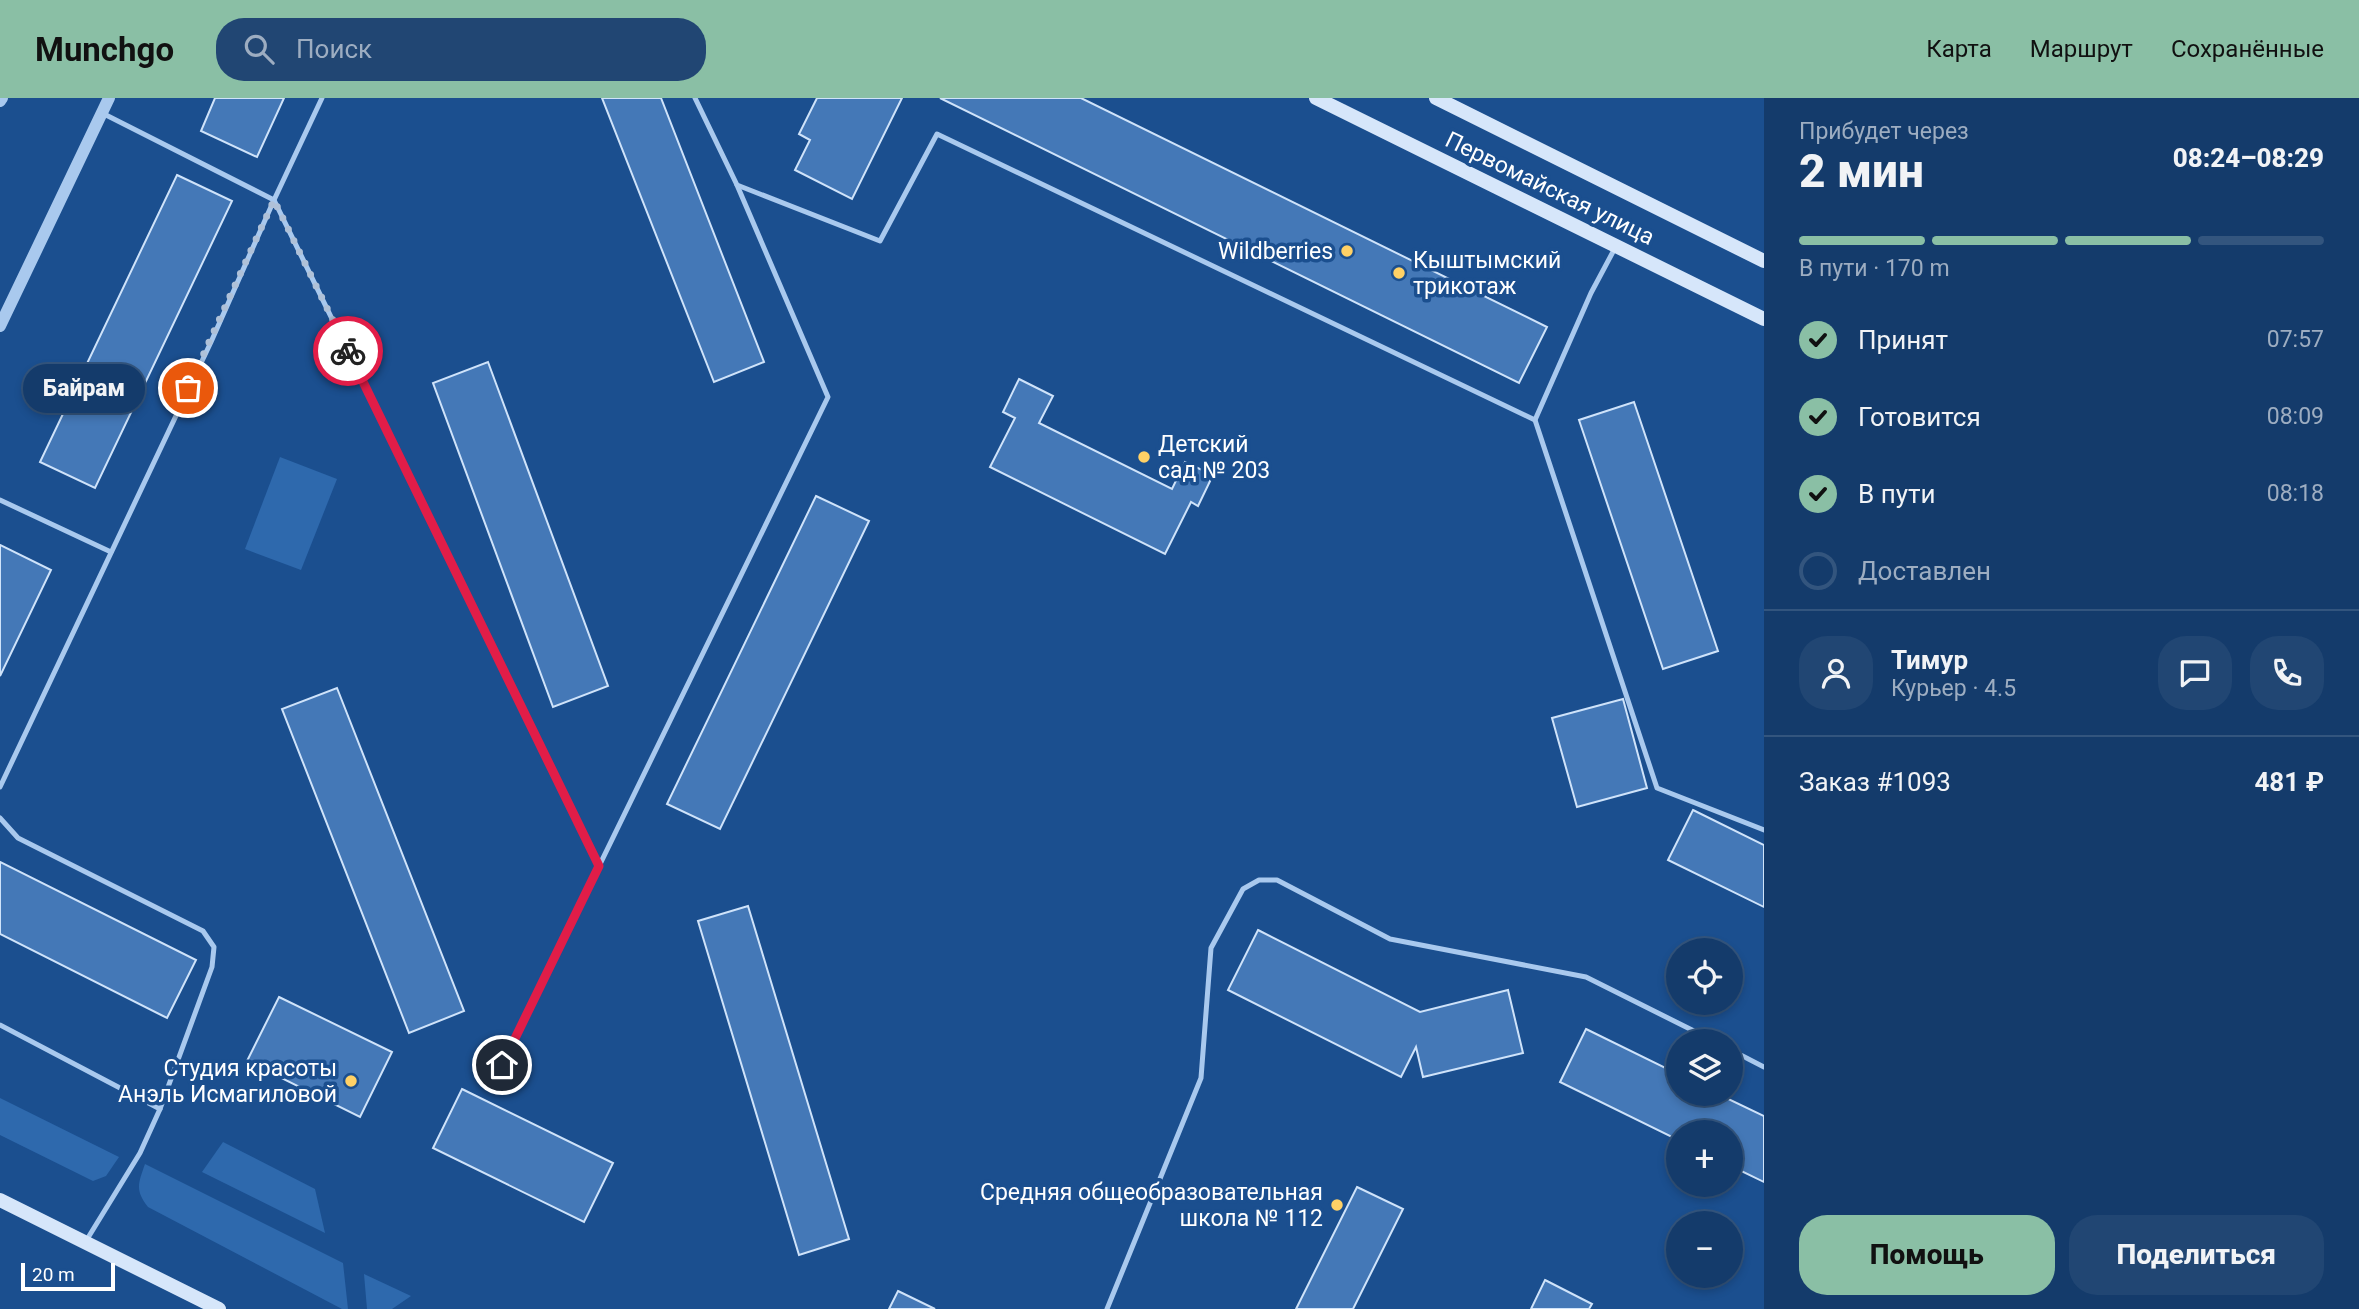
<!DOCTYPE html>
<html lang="ru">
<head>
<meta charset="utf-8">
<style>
	body { margin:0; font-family:Roboto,sans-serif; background:#214673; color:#f1f3f6; height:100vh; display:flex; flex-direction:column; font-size:26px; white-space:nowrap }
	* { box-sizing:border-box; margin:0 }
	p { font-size:23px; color:#9dadc1 }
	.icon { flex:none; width:38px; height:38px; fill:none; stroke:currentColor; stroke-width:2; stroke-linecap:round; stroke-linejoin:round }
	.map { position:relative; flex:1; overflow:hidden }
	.sheet { display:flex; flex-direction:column; background:#143b6b; width:595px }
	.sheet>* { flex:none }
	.controls { position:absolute; left:1666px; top:840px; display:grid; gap:14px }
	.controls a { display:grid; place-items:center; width:77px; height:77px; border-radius:50%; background:#143b6b; box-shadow:0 4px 10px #0003,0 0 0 2px #33557e; font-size:35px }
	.scale { position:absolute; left:21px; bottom:18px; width:94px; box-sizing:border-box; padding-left:7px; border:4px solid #fff; border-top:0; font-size:19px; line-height:24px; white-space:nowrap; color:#fff; -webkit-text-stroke:5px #1b4f8f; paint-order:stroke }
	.pin { position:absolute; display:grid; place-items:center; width:60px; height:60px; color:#fff; margin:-30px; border:4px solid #fff; border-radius:50%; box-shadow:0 2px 7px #0007 }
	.courier { position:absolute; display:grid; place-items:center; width:70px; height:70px; margin:-35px; border:5px solid #e11d48; border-radius:50%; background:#fff; color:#222; box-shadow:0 2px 9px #0007 }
	.bubble { position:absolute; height:49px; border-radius:24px; background:#143b6b; box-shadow:0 4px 10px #0003,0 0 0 2px #33557e; font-size:23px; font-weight:800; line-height:49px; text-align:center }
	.summary em { font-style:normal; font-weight:800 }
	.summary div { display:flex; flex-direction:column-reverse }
	.summary { display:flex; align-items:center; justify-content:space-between; height:119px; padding:0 35px }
	h1 { font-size:46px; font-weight:800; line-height:52px }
	.bar { display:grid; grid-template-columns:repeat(4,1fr); gap:10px 7px; align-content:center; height:84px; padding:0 35px }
	.bar i { height:9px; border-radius:5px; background:#33557e }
	.bar .selected { background:#8abfa5 }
	.bar p { grid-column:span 4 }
	.line { display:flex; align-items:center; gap:18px; padding:0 35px; border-top:2px solid #33557e }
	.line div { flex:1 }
	.round { display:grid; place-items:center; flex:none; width:74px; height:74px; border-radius:28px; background:#214673 }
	ol { padding:0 35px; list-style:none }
	li { display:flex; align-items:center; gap:21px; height:77px }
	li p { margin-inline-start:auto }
	li .icon { padding:7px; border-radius:50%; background:#8abfa5; color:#111; stroke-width:4 }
	li:last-child { color:#9dadc1 }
	li i { width:38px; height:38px; border:4px solid #33557e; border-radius:50% }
	.primary-button { display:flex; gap:14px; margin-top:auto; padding:14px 35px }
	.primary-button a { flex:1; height:80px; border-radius:28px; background:#8abfa5; color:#111; font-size:28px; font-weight:800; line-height:80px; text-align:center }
	.primary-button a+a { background:#214673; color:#f1f3f6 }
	header { display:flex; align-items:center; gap:42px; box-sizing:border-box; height:98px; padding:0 35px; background:#8abfa5; color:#111 }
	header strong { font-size:33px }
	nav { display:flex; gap:38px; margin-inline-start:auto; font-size:24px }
	.search { width:490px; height:63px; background:#214673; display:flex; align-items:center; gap:18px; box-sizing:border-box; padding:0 24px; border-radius:28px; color:#9dadc1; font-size:26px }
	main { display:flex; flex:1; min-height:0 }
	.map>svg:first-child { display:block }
</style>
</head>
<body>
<header>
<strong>Munchgo</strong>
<div class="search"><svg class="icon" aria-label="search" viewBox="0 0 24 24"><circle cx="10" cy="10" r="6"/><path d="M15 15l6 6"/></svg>Поиск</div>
<nav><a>Карта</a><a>Маршрут</a><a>Сохранённые</a></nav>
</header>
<main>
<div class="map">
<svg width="1764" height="1211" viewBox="0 0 1764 1211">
	<rect width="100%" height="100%" fill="#1b4f8f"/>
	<g fill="#2e69ad">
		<path d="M 280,359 L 337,381 L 301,472 L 245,451 Z"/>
		<path d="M 0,1000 L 119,1059 L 106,1078 L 93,1083 L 0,1037 Z"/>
		<path d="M 223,1044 L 315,1091 L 325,1135 L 202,1074 Z"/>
		<path d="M 145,1066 L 343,1165 L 348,1211 L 342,1211 L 148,1109 C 135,1092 138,1086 145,1066 Z"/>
		<path d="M 364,1176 L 411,1198 L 392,1211 L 367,1211 Z"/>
	</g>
	<g fill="#4478b7" stroke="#cfe3fa" stroke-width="2">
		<path d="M 215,0 L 284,0 L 257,59 L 201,33 Z"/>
		<path d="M 602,0 L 661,0 L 764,264 L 714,284 Z"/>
		<path d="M 817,0 L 902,0 L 852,101 L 795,72 L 810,42 L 799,36 Z"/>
		<path d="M 940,0 L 1081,0 L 1547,229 L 1519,285 Z"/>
		<path d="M 177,77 L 232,103 L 95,390 L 40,364 Z"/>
		<path d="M 488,264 L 608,588 L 553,609 L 433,285 Z"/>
		<path d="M 1019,281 L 1053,298 L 1039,325 L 1172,391 L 1185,364 L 1213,377 L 1198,408 L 1191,404 L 1165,456 L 990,369 L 1015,320 L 1003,314 Z"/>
		<path d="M 1634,304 L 1718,553 L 1663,571 L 1579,322 Z"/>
		<path d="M 816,398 L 869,423 L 720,731 L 667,706 Z"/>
		<path d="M 0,447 L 51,472 L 0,578 Z"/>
		<path d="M 337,590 L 464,913 L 409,935 L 282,611 Z"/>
		<path d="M 1623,601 L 1647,690 L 1577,709 L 1552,620 Z"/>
		<path d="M 1693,712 L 1764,747 L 1764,809 L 1668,762 Z"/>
		<path d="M 0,764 L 196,862 L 167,920 L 0,836 Z"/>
		<path d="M 748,808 L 849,1141 L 799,1157 L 698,823 Z"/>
		<path d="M 1258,832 L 1420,914 L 1508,892 L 1523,955 L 1423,979 L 1416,949 L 1401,979 L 1228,892 Z"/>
		<path d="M 279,899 L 392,954 L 360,1019 L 247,963 Z"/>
		<path d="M 1586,931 L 1678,976 L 1678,996 L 1718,996 L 1764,1018 L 1764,1084 L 1731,1068 L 1731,1034 L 1678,1034 L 1678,1042 L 1560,984 Z"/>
		<path d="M 462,991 L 613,1065 L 584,1124 L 433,1050 Z"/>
		<path d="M 1357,1089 L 1403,1111 L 1353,1211 L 1296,1211 Z"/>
		<path d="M 1545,1182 L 1592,1206 L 1589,1211 L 1531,1211 Z"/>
		<path d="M 898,1193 L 935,1211 L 889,1211 Z"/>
	</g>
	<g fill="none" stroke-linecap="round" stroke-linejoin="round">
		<g stroke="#a9c9ee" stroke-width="5">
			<path d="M 695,0 L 737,87 L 880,143 L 937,36 L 1535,322"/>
			<path d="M 102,15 L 274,102 L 322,0"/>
			<path d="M 1615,150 L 1591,195 L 1535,322 L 1657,690 L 1764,732"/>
			<path d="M 0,402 L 111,454"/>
			<path d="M 0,689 L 211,244 L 274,102 L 599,768"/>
			<path d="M 0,720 L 18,740 L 203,833 L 214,849 L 212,869 L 160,1011 L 140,1055 L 86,1143"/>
			<path d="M 0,927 L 160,1011"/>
			<path d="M 1731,952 L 1764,969"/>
			<path d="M 502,967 L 828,299 L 737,87"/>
			<path d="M 1107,1211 L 1201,980 L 1211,850 L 1243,791 L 1259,782 L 1277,782 L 1390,841 L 1586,879 L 1714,943"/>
		</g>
		<g stroke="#a9c9ee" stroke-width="12">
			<path d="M 0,3 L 2,0"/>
			<path d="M 0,228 L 109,0"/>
		</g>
		<g stroke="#d6e6fa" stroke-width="14">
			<path d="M 1316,0 L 1764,221"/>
			<path d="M 1436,0 L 1764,163"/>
			<path d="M 0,1102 L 219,1211"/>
		</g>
	</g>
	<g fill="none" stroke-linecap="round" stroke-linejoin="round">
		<path stroke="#afc1d8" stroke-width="7" stroke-dasharray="0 12.6" d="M 188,290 L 274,102 L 348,253"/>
		<path stroke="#e11d48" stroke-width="9" d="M 348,253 L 599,768 L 502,967"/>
	</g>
	<g fill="#ffd166" stroke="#1b4f8f" stroke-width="2.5">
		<circle cx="1347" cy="153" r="7"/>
		<circle cx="1399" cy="175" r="7"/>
		<circle cx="1144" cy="359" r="7"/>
		<circle cx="351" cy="983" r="7"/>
		<circle cx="1337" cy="1107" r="7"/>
	</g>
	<g text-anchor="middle" stroke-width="7" stroke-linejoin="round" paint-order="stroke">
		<g font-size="23" fill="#fff" stroke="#1b4f8f">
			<text transform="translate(1550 90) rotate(26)" y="8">Первомайская улица</text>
		</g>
		<g font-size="23" fill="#fff" stroke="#1b4f8f" text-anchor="end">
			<text x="1333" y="161">Wildberries</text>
			<text x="1413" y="170" text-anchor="start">Кыштымский<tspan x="1413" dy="26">трикотаж</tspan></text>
			<text x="1158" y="354" text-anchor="start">Детский<tspan x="1158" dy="26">сад № 203</tspan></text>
			<text x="337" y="978">Студия красоты<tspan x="337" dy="26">Анэль Исмагиловой</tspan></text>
			<text x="1323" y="1102">Средняя общеобразовательная<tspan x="1323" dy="26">школа № 112</tspan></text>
		</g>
	</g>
</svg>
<div class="controls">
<a><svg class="icon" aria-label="locate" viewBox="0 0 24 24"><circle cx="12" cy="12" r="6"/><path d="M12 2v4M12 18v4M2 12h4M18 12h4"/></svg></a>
<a><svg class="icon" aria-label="layers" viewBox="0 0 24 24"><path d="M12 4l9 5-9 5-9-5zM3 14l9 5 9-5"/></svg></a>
<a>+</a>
<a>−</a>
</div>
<div class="scale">20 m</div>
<div class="pin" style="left:188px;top:290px;background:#ea580c"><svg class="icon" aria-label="bag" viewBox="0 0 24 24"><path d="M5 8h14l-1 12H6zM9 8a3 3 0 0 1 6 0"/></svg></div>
<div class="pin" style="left:502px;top:967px;background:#1f2937"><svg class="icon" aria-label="home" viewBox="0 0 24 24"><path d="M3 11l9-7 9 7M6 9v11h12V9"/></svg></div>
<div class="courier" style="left:348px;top:253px"><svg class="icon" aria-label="bike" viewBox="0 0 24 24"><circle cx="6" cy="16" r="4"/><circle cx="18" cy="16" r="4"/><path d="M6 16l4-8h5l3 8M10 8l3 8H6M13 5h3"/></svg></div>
<div class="bubble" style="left:23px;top:266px;width:122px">Байрам</div>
</div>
<section class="sheet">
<div class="summary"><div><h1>2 мин</h1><p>Прибудет через</p></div><em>08:24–08:29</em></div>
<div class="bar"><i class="selected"></i><i class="selected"></i><i class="selected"></i><i></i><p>В пути · 170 m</p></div>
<ol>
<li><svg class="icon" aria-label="check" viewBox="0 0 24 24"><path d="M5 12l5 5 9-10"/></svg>Принят<p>07:57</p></li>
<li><svg class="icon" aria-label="check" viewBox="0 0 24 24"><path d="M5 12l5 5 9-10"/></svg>Готовится<p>08:09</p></li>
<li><svg class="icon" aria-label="check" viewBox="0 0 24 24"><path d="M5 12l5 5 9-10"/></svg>В пути<p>08:18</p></li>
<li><i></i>Доставлен</li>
</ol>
<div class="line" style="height:126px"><a class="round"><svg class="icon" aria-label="person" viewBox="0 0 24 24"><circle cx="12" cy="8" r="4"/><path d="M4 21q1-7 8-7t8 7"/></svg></a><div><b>Тимур</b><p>Курьер · 4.5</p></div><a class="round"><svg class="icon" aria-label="chat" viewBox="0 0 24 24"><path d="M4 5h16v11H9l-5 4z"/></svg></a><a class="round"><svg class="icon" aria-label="phone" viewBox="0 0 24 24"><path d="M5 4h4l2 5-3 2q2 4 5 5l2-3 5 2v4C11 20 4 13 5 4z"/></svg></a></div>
<div class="line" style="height:91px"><div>Заказ #1093</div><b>481 ₽</b></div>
<div class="primary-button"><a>Помощь</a><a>Поделиться</a></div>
</section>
</main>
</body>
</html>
